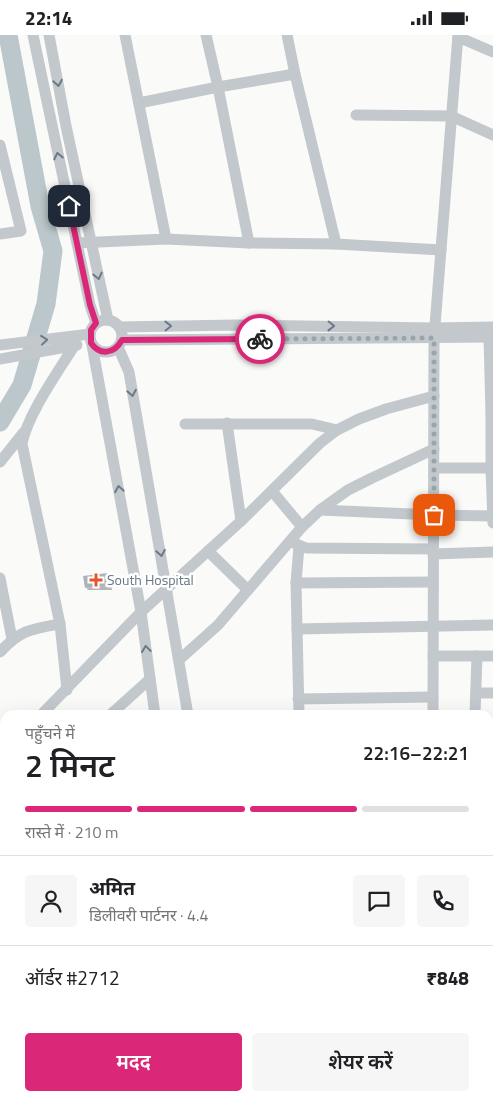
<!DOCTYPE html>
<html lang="hi">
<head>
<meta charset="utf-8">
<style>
	body { margin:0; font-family:"Titillium Web","Noto Sans Devanagari",sans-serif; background:#f6f6f6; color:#202124; height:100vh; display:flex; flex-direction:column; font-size:19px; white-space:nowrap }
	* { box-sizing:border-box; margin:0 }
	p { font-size:16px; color:#757577 }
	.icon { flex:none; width:28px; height:28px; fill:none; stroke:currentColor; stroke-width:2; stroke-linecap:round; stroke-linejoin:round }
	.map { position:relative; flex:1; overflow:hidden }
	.drawer { position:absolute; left:0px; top:675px; width:494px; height:391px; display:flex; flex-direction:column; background:#fff; border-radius:15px 15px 0 0; box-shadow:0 5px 20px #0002 }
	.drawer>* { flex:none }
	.pin { position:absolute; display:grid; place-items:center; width:42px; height:42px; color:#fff; margin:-21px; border-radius:10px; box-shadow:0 2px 8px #0006 }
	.courier { position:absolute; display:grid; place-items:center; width:50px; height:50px; margin:-25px; border:4px solid #db2777; border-radius:50%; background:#fff; color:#222; box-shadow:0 1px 6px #0007 }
	.overview em { font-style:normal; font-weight:600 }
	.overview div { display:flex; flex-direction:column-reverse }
	.overview { display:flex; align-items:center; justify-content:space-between; height:85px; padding:0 25px }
	h1 { font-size:32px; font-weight:600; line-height:38px }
	.bar { display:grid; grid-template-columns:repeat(4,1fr); gap:8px 5px; align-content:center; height:60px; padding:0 25px }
	.bar i { height:6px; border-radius:4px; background:#e0e0e0 }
	.bar .active { background:#db2777 }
	.bar p { grid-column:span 4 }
	.line { display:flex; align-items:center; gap:12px; padding:0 25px; border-top:1px solid #e0e0e0 }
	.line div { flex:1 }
	.round { display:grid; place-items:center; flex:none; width:52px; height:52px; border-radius:5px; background:#f6f6f6 }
	.primary-button { display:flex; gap:10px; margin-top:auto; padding:10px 25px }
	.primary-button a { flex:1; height:58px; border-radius:5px; background:#db2777; color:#fff; font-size:20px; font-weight:600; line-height:58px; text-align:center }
	.primary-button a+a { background:#f6f6f6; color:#202124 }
	.status { display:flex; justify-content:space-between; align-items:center; height:35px; padding:0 25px; background:#fff; direction:ltr }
	.status svg { height:14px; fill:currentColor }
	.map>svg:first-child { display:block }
</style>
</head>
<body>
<div class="status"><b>22:14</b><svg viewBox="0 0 49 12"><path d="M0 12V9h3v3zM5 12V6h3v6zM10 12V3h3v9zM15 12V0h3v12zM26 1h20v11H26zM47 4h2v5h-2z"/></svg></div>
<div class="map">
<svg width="493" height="1066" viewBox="0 0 493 1066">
	<defs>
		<filter id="shadow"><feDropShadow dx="3" dy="5.5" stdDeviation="0" flood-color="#0004"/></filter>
	</defs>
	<rect width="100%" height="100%" fill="#fafaf8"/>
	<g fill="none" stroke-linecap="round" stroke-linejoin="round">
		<path stroke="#bbc7cb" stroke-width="19" d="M 0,387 L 22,350 L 46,269 L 53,216 L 40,171 L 8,0"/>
	</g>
	<path fill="#aab3b9" filter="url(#shadow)" d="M 108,538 L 109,550 L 85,553 L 83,541 Z"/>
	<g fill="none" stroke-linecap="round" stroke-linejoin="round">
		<g stroke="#c3c8cc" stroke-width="11">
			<path d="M 33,0 L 90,270 L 96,288"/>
			<path d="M 49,0 L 66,91 L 108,285"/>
			<path d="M 287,0 L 295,39"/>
			<path d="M 458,2 L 493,17"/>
			<path d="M 139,68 L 218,52 L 206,0"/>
			<path d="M 356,80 L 451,81 L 493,100"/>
			<path d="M 0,110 L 21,196 L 0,199"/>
			<path d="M 166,204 L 249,208 L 336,209 L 441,215"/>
			<path d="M 77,208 L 166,204 L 125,0"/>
			<path d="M 249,208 L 218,52 L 295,39 L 336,209"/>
			<circle cx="106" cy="301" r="16"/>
			<path d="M 119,292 L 235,290 L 435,293 L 493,292"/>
			<path d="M 489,302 L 491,379 L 493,379"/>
			<path d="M 122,305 L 493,302"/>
			<path d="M 0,310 L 90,299"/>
			<path d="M 92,310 L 141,577 L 155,680"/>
			<path d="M 118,312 L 129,337 L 188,680"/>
			<path d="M 0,324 L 77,310"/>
			<path d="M 491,379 L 491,433 L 493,488"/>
			<path d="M 227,388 L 241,486"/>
			<path d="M 185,389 L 312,389 L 337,395"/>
			<path d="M 0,427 L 24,397"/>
			<path d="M 434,433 L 491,433"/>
			<path d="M 272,456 L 302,492"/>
			<path d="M 320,475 L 434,480 L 493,481"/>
			<path d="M 294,508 L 306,513 L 433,514"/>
			<path d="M 208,516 L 248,555"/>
			<path d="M 433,519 L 493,517"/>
			<path d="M 0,543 L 12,604"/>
			<path d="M 296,548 L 433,547"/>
			<path d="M 297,594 L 493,590"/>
			<path d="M 0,617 C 20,595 31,594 60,589"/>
			<path d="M 433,621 L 493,621"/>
			<path d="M 179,625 L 218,590 L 302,492 L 320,475 L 348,455 L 372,443 L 434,414"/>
			<path d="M 67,655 L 60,589 L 22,409 C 27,380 58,337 74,311"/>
			<path d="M 476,658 L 493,658"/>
			<path d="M 298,664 L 433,662"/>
			<path d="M 41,680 L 141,577 L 241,486 L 320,408 L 337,395 L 359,384 L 386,374 L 434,361"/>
			<path d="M 110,680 L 150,644"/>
			<path d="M 299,680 L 296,548 L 299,511"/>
			<path d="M 433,680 L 434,303 L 458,0"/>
			<path d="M 475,680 L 477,621"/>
			<path d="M 489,705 L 493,705"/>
			<path d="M 0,720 L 5,715"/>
			<path d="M 489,741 L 493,741"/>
			<path d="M 0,775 L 5,775"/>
			<path d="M 489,786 L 493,786"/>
			<path d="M 489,830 L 493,830"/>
			<path d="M 489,876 L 493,876"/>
			<path d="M 489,921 L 493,921"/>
			<path d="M 0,930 L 1,960"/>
			<path d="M 489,967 L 493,967"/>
			<path d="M 489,1010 L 493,1010"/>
			<path d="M 0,1018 L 5,1018"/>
			<path d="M 50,1061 L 51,1066"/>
			<path d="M 130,1061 L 130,1066"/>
			<path d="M 208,1061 L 209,1066"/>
			<path d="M 250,1061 L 251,1066"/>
			<path d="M 431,1066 L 431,1061"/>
			<path d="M 481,1066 L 481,1061"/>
		</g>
	</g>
	<defs><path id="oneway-chevron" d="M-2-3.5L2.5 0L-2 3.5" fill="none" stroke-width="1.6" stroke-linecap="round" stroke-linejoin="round" transform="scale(1.25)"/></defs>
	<g stroke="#6a7a87">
		<use href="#oneway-chevron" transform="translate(58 48) rotate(80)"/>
		<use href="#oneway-chevron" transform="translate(58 121) rotate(-102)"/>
		<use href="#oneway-chevron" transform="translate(98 241) rotate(77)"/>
		<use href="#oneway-chevron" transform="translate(168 291) rotate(-1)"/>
		<use href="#oneway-chevron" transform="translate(331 291) rotate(1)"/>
		<use href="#oneway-chevron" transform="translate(44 305) rotate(-6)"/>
		<use href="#oneway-chevron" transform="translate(132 358) rotate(80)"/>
		<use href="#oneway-chevron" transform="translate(119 454) rotate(-100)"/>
		<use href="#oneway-chevron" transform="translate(161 518) rotate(80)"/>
		<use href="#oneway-chevron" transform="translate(146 614) rotate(-97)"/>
	</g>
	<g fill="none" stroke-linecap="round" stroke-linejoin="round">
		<path stroke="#99a4ac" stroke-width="5" stroke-dasharray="0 9" d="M 260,304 L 434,303 L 434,480"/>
		<path stroke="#db2777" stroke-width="6" d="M 69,171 L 90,270 L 96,288 L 91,295 L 91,308 C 100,321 114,319 122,305 L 260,304"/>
	</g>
	<path fill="#e4572e" stroke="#fff" stroke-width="2" d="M93.5 537.5h5v5h5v5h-5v5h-5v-5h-5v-5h5z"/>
	<g text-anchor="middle" stroke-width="5" stroke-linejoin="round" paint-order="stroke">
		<g font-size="14" fill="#657683" stroke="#fff" text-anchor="start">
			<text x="107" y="550">South Hospital</text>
		</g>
	</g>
</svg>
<div class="pin" style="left:434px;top:480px;background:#ea580c"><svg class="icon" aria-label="bag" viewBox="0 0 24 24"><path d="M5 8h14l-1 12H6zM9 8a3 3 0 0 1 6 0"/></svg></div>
<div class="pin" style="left:69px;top:171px;background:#1f2937"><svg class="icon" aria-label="home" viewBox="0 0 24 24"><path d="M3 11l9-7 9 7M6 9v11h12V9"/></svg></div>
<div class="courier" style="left:260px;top:304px"><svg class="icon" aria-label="bike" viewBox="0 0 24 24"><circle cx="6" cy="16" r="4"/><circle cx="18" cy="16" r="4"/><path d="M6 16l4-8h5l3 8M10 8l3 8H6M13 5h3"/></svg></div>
<section class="drawer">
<div class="overview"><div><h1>2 मिनट</h1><p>पहुँचने में</p></div><em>22:16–22:21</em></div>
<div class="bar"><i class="active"></i><i class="active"></i><i class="active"></i><i></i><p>रास्ते में · 210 m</p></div>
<div class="line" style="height:90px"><a class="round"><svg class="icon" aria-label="person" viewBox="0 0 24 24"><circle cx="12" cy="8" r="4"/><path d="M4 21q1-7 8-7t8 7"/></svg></a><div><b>अमित</b><p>डिलीवरी पार्टनर · 4.4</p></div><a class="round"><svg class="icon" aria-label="chat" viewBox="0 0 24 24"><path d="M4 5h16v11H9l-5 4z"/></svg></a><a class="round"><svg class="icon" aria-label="phone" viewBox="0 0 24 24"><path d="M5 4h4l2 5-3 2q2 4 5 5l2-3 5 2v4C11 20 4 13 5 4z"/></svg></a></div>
<div class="line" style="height:65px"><div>ऑर्डर #2712</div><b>₹848</b></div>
<div class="primary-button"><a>मदद</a><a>शेयर करें</a></div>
</section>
</div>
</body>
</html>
